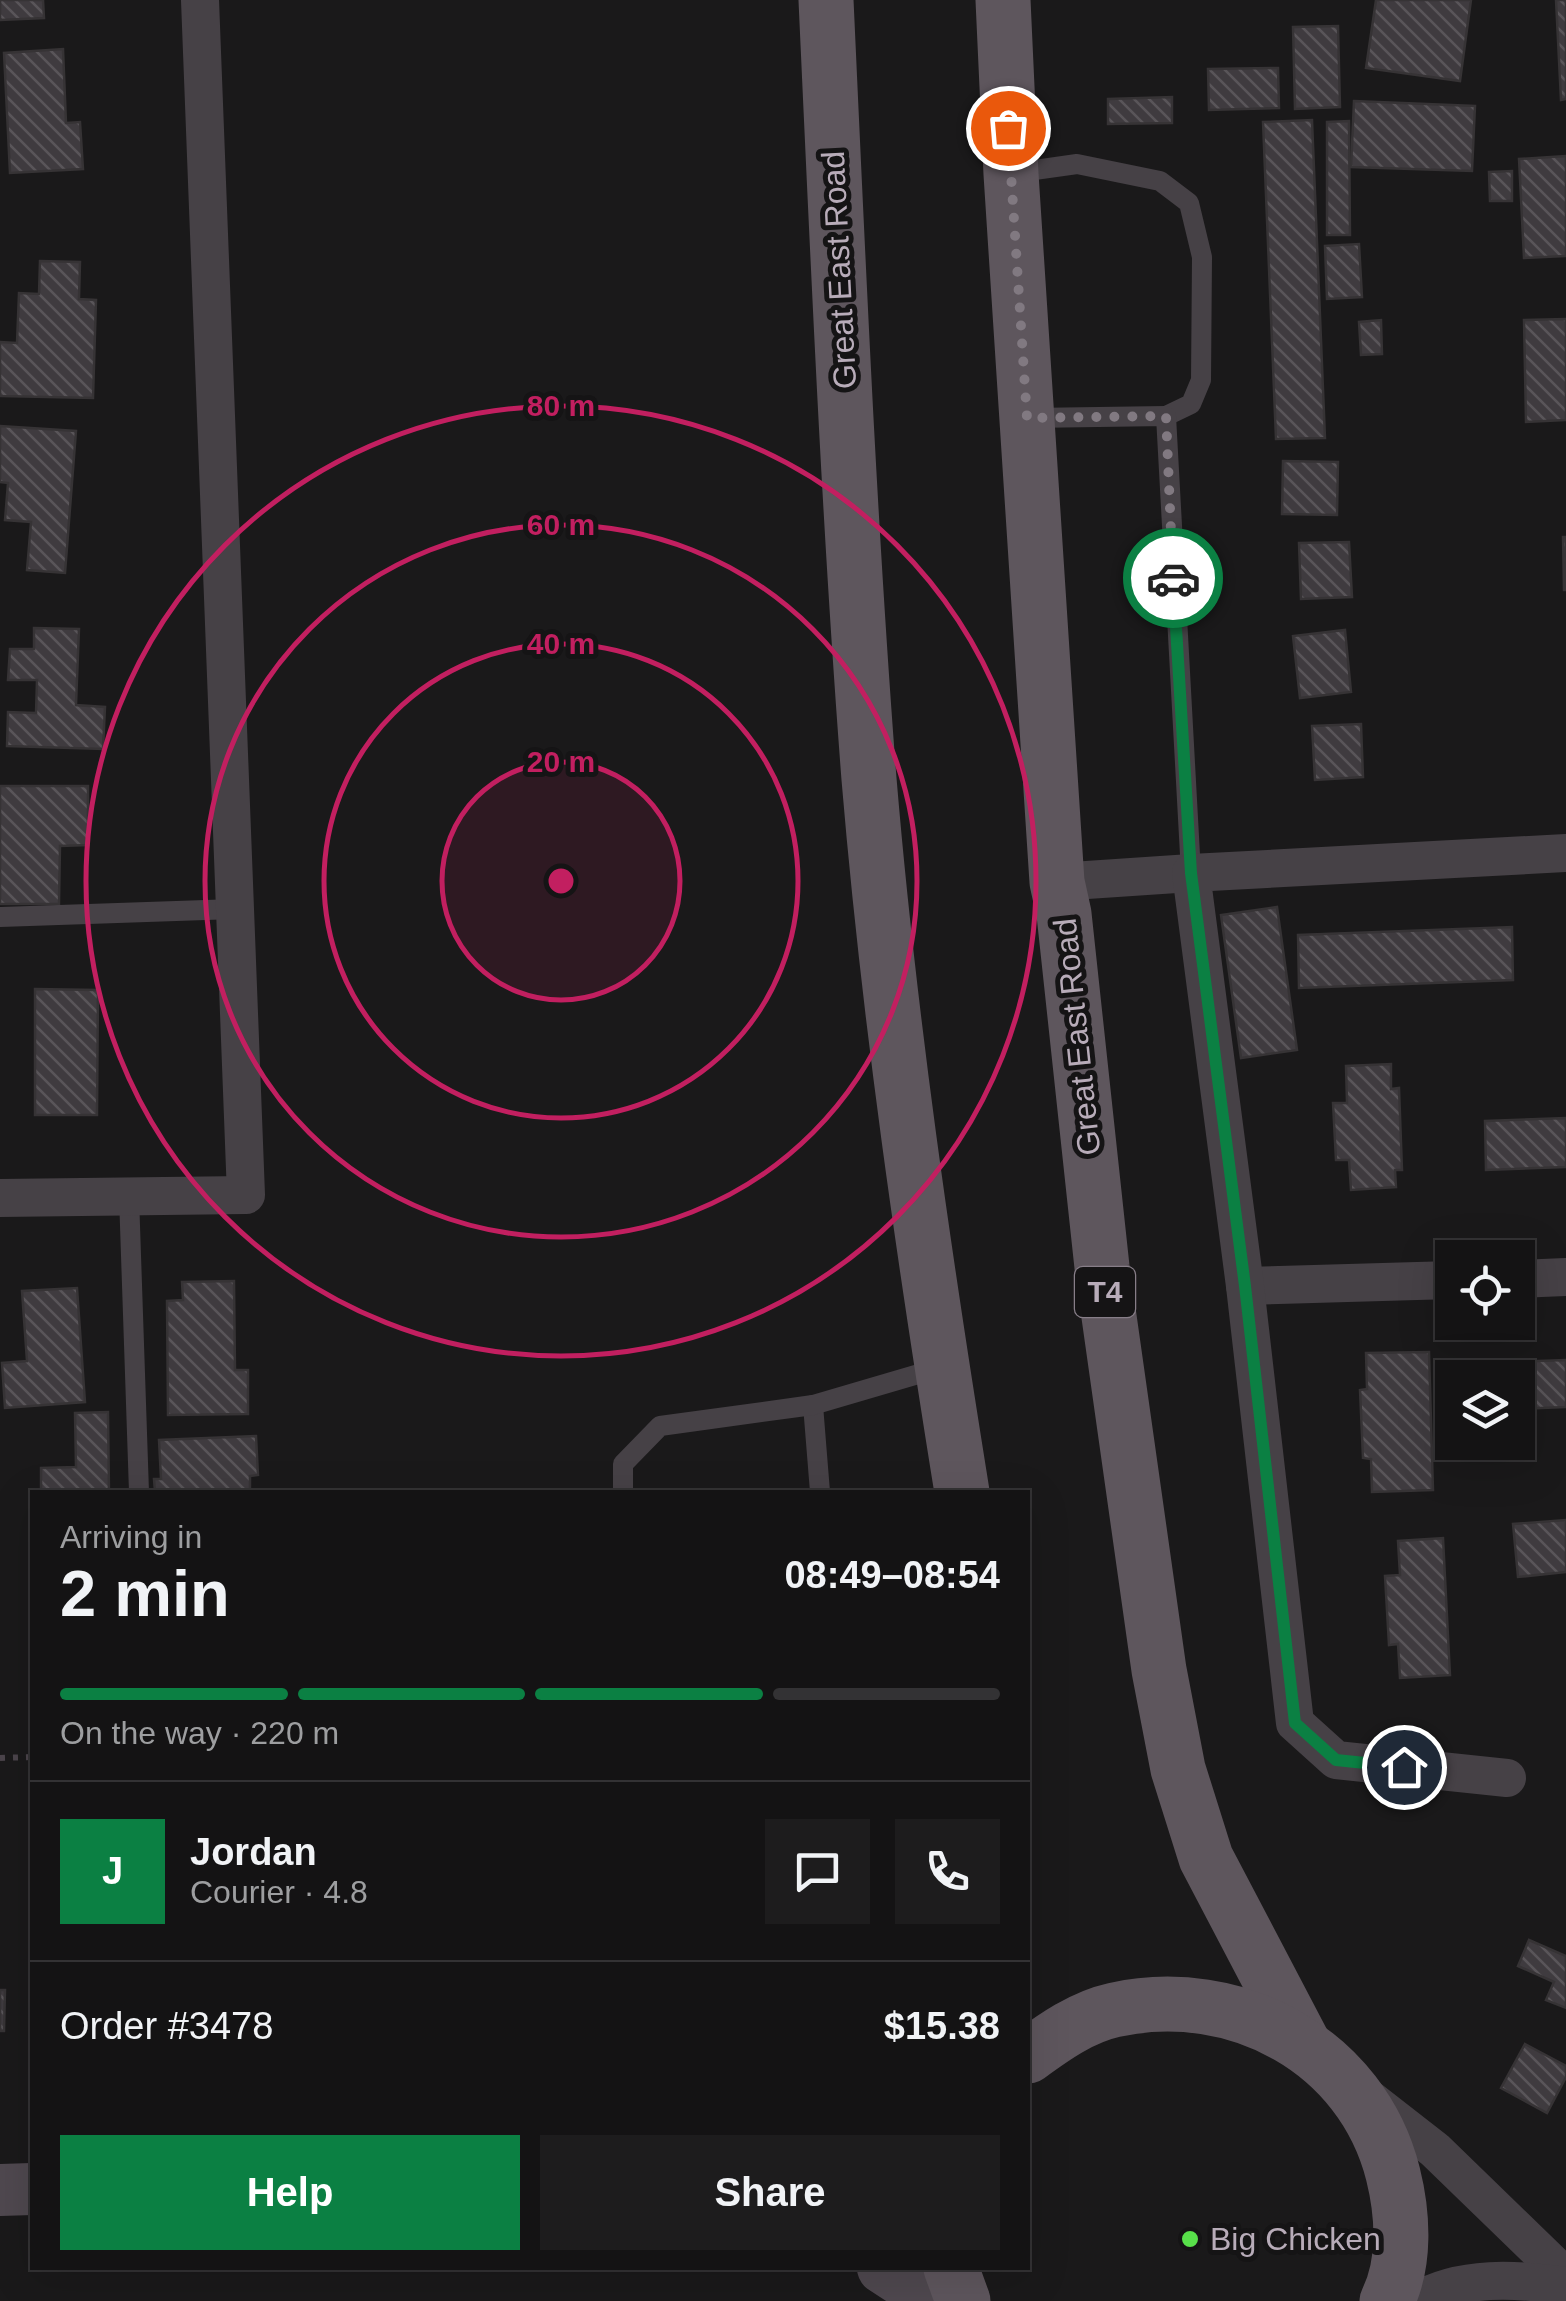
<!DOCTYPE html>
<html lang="en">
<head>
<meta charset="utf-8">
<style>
	body { margin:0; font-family:Helvetica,sans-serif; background:#1d1c1d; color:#f1f3f6; height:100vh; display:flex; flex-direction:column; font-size:38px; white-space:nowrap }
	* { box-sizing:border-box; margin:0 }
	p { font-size:32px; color:#9d9ea0 }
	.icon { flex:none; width:55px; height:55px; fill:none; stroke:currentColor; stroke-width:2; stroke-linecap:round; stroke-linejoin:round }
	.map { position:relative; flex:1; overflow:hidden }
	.drawer { position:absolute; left:30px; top:1490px; width:1000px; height:780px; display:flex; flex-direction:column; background:#141314; border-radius:0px; box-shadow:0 10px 40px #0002,0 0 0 2px #333234 }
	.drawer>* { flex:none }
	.controls { position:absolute; left:1435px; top:1240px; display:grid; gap:20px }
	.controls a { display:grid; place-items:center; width:100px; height:100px; border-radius:0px; background:#141314; box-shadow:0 10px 40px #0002,0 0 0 2px #333234; font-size:50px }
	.pin { position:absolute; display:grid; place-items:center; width:85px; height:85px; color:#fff; margin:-42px; border:5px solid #fff; border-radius:50%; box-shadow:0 2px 10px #0007 }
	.courier { position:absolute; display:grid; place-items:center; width:100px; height:100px; margin:-50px; border:8px solid #0b8043; border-radius:50%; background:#fff; color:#222; box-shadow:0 2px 12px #0007 }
	.overview em { font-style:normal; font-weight:800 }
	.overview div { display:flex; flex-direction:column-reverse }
	.overview { display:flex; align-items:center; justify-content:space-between; height:170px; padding:0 30px }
	h1 { font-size:65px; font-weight:800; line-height:75px }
	.bar { display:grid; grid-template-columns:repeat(4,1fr); gap:15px 10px; align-content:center; height:120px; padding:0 30px }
	.bar i { height:12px; border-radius:8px; background:#333234 }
	.bar .on { background:#0b8043 }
	.bar p { grid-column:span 4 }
	.line { display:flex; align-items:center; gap:25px; padding:0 30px; border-top:2px solid #333234 }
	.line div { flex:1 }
	.round { display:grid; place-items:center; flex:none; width:105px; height:105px; border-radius:0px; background:#1d1c1d }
	.primary-button { display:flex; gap:20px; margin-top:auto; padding:20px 30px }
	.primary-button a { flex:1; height:115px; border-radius:0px; background:#0b8043; color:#fff; font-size:40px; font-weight:800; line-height:115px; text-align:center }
	.primary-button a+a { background:#1d1c1d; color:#f1f3f6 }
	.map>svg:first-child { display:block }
</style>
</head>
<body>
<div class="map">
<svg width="1566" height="2301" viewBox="0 0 1566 2301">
	<defs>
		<pattern id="building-back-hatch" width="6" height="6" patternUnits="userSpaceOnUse" patternTransform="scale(2.5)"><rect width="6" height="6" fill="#3f3b3f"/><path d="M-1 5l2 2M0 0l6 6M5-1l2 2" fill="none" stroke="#595559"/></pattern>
	</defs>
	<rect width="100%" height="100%" fill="#1a191a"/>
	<g fill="url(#building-back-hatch)" stroke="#363335" stroke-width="2.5">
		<path d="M 0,0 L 43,0 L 44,18 L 0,20 Z"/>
		<path d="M 1376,0 L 1471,0 L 1460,81 L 1366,68 Z"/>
		<path d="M 1556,0 L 1566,0 L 1566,99 L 1561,100 Z"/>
		<path d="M 1338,26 L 1340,107 L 1295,109 L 1293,27 Z"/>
		<path d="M 63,49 L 66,123 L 80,122 L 83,169 L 10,173 L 4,53 Z"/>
		<path d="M 1278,68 L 1279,108 L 1209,110 L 1208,69 Z"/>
		<path d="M 1172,97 L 1172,123 L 1108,124 L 1108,99 Z"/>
		<path d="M 1354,101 L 1475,106 L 1472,171 L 1351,167 Z"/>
		<path d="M 1312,120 L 1325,438 L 1276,439 L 1263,122 Z"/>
		<path d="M 1349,121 L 1350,235 L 1327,235 L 1327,122 Z"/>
		<path d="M 1566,156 L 1566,256 L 1524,258 L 1519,159 Z"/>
		<path d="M 1512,171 L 1512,201 L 1490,201 L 1489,172 Z"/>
		<path d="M 1359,244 L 1362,297 L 1327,299 L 1325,246 Z"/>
		<path d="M 40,261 L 80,262 L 79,299 L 96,300 L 93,398 L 0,396 L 0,342 L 17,343 L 19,293 L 39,294 Z"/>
		<path d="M 1566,319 L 1566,420 L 1526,422 L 1524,320 Z"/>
		<path d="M 1381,320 L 1382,354 L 1361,355 L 1359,322 Z"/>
		<path d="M 0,426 L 76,431 L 65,573 L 27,570 L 31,522 L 5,520 L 8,483 L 0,482 Z"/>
		<path d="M 1283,461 L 1338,462 L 1337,515 L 1282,514 Z"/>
		<path d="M 1563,537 L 1566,537 L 1566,590 L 1564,590 Z"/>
		<path d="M 1349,542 L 1352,597 L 1301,599 L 1299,543 Z"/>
		<path d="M 34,628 L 79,629 L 76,705 L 105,707 L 103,749 L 7,746 L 8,712 L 36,713 L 37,680 L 8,680 L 10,649 L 34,649 Z"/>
		<path d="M 1345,630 L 1351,692 L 1300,698 L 1293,636 Z"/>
		<path d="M 1361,724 L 1363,777 L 1315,780 L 1312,726 Z"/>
		<path d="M 0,786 L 88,786 L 88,845 L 60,846 L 59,904 L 0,904 Z"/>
		<path d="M 1277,907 L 1297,1050 L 1241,1058 L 1221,915 Z"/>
		<path d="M 1512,927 L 1513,980 L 1299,988 L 1298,935 Z"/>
		<path d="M 35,989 L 98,990 L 97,1115 L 35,1115 Z"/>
		<path d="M 1391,1064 L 1391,1089 L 1399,1088 L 1402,1170 L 1395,1170 L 1396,1187 L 1351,1190 L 1349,1160 L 1336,1160 L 1333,1103 L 1347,1103 L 1346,1066 Z"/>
		<path d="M 1566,1118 L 1566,1167 L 1486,1170 L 1485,1121 Z"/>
		<path d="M 234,1281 L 235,1370 L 248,1370 L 248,1414 L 168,1415 L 167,1301 L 183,1300 L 182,1282 Z"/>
		<path d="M 77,1288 L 85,1402 L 5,1408 L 2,1363 L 27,1361 L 22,1291 Z"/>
		<path d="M 1429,1352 L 1433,1490 L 1372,1492 L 1371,1459 L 1363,1458 L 1360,1390 L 1367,1389 L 1366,1353 Z"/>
		<path d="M 1566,1360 L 1566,1407 L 1518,1409 L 1518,1378 L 1508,1378 L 1507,1362 Z"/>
		<path d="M 108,1412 L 109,1492 L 41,1492 L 41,1468 L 76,1467 L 75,1413 Z"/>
		<path d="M 256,1436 L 258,1475 L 250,1476 L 250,1492 L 155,1492 L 154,1479 L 161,1479 L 159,1440 Z"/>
		<path d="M 1566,1520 L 1566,1572 L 1518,1577 L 1513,1524 Z"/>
		<path d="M 1443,1538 L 1450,1675 L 1400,1678 L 1398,1644 L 1389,1645 L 1385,1576 L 1400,1575 L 1398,1541 Z"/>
		<path d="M 1529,1940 L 1566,1956 L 1566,2008 L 1546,2000 L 1554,1982 L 1518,1966 Z"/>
		<path d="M 0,1990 L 5,1990 L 4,2031 L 0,2031 Z"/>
		<path d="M 1525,2044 L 1566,2066 L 1566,2077 L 1547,2113 L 1501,2088 Z"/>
	</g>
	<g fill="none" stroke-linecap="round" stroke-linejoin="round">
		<path stroke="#4b444b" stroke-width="6" stroke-dasharray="5 8" stroke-linecap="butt" d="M 0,1758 L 32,1757"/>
		<g stroke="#464146" stroke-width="20">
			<path d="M 1014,173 L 1077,164 L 1160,181 L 1189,203 L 1202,257 L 1201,380 L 1191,404 L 1166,416"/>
			<path d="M 1030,418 L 1166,416 L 1191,873"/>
			<path d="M 0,917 L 235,909"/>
			<path d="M 129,1196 L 139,1492"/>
			<path d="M 813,1405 L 820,1492"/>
			<path d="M 623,1492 L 623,1464 L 660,1426 L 813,1405 L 939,1368"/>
		</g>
		<g stroke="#464146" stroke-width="38">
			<path d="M 1057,882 L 1191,873"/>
			<path d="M 0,1198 L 246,1195 L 200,0"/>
			<path d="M 1518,1279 L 1566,1277"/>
			<path d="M 1245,1286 L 1452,1280"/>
			<path d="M 1507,1778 L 1336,1760 L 1295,1723 L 1245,1286 L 1191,873 L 1566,853"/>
			<path d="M 1367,2097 L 1435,2150 L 1566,2277"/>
			<path d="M 1417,2301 C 1460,2275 1518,2279 1566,2286"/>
		</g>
		<g stroke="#4f484f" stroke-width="52">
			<path d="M 0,2190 L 32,2189"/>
			<path d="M 883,2268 L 934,2301"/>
		</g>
		<g stroke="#5e565d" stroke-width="55">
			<path d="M 826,0 C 838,260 849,520 869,779 C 889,1018 924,1256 962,1492"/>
			<path d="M 1003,0 L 1011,174 L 1057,882 L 1064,914 L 1102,1267 L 1159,1670 L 1178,1769 L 1206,1858 L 1302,2041"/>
			<path d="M 1028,2056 C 1054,2037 1082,2017 1114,2010 C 1236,1983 1362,2051 1393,2174 C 1403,2214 1406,2263 1387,2301"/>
			<path d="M 951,2268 L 963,2301"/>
		</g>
	</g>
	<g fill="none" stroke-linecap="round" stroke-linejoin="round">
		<path stroke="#817981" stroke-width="10" stroke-dasharray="0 18" d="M 1008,128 L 1027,418 L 1166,416 L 1173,578"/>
		<path stroke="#0b8043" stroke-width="12" d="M 1173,578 L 1191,873 L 1245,1286 L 1295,1723 L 1336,1760 L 1404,1767"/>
	</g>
	<circle cx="561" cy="881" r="119" fill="#c21f60" fill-opacity=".12"/>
	<g fill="none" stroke="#c21f60" stroke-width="5">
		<circle cx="561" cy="881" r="119"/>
		<circle cx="561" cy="881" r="237"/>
		<circle cx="561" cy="881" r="356"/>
		<circle cx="561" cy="881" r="475"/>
	</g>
	<circle fill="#58e04a" stroke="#151415" stroke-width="4" cx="1190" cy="2239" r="10"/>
	<g text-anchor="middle" stroke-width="10" stroke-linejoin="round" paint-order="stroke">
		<rect fill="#151415" stroke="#877e88" stroke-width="2.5" x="1075" y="1267" width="60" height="50" rx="8"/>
		<g font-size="30" font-weight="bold" fill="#b8acb9">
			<text x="1105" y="1302">T4</text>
		</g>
		<g font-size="32" fill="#b8acb9" stroke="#151415">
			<text transform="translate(839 270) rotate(-93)" y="11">Great East Road</text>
			<text transform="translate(1077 1037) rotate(-96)" y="11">Great East Road</text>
		</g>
		<g font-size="32" fill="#b8acb9" stroke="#151415" text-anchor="start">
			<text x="1210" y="2250">Big Chicken</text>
		</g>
	</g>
	<circle cx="561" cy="881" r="15" fill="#c21f60" stroke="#151415" stroke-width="5"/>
	<g font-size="30" text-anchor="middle" font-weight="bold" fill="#c21f60" stroke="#151415" stroke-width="10" stroke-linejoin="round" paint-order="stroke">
		<text x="561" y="416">80 m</text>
		<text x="561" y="535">60 m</text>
		<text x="561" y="654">40 m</text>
		<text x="561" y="772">20 m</text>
	</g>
</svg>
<div class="controls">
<a><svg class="icon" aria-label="locate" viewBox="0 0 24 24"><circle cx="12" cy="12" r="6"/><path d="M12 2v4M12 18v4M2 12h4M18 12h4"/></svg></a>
<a><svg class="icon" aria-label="layers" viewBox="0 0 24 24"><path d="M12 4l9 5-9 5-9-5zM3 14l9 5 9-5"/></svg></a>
</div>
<div class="pin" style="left:1008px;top:128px;background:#ea580c"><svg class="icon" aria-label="bag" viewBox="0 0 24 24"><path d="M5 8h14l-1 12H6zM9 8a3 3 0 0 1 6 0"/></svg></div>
<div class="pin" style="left:1404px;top:1767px;background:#1f2937"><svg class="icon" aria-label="home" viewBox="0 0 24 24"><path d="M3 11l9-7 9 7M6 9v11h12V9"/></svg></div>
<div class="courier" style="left:1173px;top:578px"><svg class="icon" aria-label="car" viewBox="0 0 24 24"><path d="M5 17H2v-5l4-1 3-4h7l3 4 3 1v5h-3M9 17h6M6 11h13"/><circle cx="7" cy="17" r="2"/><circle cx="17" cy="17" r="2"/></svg></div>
<section class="drawer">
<div class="overview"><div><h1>2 min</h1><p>Arriving in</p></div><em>08:49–08:54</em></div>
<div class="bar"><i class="on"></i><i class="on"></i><i class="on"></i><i></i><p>On the way · 220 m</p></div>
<div class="line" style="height:180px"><b class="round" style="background:#0b8043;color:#fff">J</b><div><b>Jordan</b><p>Courier · 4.8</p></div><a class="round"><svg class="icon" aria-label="chat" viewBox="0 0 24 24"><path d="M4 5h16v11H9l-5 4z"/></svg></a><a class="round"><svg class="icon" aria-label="phone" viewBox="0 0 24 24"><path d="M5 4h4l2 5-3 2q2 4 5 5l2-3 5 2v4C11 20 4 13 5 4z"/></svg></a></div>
<div class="line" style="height:130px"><div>Order #3478</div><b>$15.38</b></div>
<div class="primary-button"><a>Help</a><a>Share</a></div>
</section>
</div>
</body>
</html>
